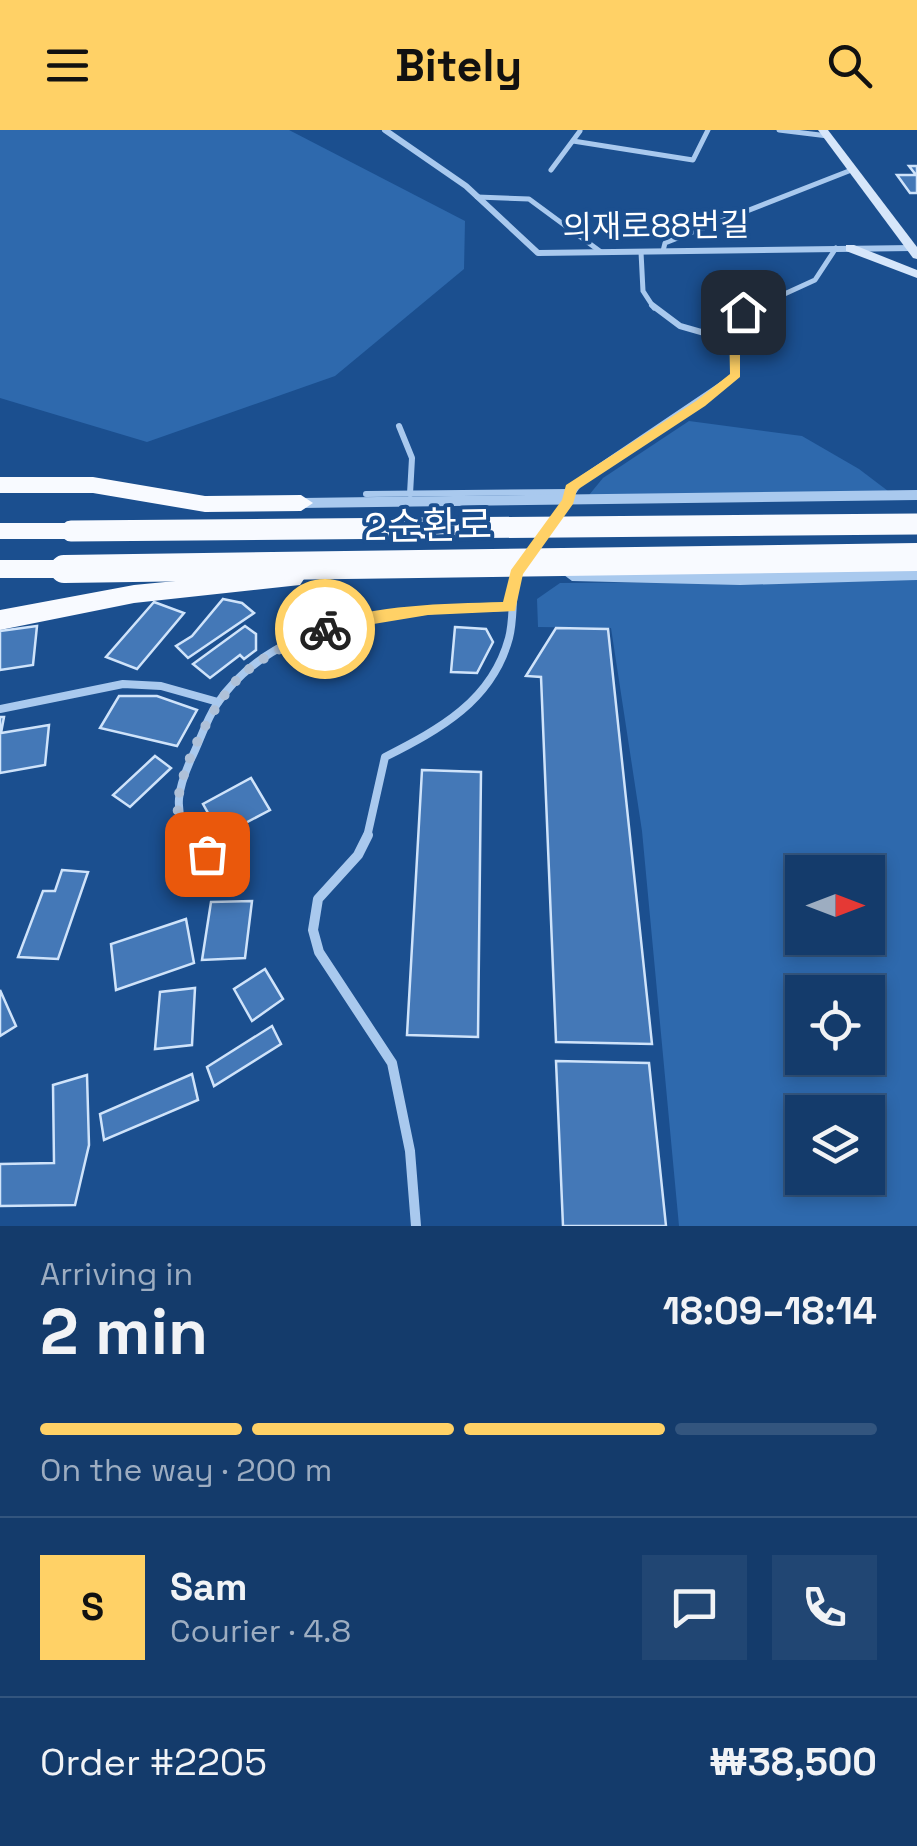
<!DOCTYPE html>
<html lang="en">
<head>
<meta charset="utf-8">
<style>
	body { margin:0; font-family:"Space Grotesk","Noto Sans KR",sans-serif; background:#214673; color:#f1f3f6; height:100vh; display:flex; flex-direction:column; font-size:38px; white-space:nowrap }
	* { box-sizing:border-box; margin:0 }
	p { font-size:32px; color:#9dadc1 }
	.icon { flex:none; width:55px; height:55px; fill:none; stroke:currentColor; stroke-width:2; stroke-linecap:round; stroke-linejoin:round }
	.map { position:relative; height:1096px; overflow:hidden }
	.details { display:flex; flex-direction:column; background:#143b6b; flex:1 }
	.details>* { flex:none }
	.needle { width:65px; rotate:90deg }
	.fabs { position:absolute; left:785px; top:725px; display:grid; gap:20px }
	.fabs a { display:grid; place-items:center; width:100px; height:100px; border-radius:0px; background:#143b6b; box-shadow:0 5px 15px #0003,0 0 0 2px #33557e; font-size:50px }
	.pin { position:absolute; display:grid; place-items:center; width:85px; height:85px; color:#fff; margin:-42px; border-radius:20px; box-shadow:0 5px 15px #0006 }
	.courier { position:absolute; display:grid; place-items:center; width:100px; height:100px; margin:-50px; border:8px solid #ffd166; border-radius:50%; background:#fff; color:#222; box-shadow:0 2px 12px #0007 }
	.head em { font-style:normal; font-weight:700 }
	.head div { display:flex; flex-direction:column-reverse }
	.head { display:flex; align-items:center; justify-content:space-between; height:170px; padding:0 40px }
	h1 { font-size:65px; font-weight:700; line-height:75px }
	.bar { display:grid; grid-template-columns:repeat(4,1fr); gap:15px 10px; align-content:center; height:120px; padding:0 40px }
	.bar i { height:12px; border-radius:8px; background:#33557e }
	.bar .selected { background:#ffd166 }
	.bar p { grid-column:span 4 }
	.line { display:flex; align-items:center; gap:25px; padding:0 40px; border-top:2px solid #33557e }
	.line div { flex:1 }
	.round { display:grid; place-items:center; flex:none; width:105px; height:105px; border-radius:0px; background:#214673 }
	header { display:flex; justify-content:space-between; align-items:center; height:130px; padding:0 40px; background:#ffd166; color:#111; font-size:45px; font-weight:700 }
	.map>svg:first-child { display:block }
</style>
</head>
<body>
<header><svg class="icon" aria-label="menu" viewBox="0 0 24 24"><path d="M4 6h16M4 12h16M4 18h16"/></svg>Bitely<svg class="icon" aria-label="search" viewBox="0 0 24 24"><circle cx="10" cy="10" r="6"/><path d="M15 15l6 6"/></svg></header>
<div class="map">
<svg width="917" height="1096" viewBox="0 0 917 1096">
	<rect width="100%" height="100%" fill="#1b4f8f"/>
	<g fill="#2e69ad" fill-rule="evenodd">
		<path d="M 0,0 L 289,0 L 465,91 L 464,139 L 335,246 L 147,312 L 0,268 Z"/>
		<path d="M 689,291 L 802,306 L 859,339 L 888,361 L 589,365 L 603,348 Z"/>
		<path d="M 917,450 L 917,1096 L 679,1096 L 642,701 L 611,498 L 538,497 L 537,469 L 560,453 ZM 802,742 L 868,742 L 868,808 L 802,808 ZM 802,862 L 868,862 L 868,928 L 802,928 ZM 802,982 L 868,982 L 868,1048 L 802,1048 Z"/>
	</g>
	<g fill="#4478b7" stroke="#cfe3fa" stroke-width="2.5">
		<path d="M 909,36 L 917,36 L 917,63 L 910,63 L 897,45 L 916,45 Z"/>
		<path d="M 223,469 L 242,473 L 254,483 L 188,528 L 176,516 L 192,506 Z"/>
		<path d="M 154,472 L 184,483 L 137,539 L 106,527 Z"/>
		<path d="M 37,496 L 33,535 L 0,540 L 0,501 Z"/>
		<path d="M 245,496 L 256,504 L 256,520 L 244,529 L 240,525 L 210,548 L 193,534 Z"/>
		<path d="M 455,497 L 486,499 L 493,512 L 477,543 L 451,542 Z"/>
		<path d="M 556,498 L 608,499 L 652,914 L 556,912 L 541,547 L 526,546 Z"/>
		<path d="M 119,566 L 157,566 L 197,580 L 177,616 L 100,598 Z"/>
		<path d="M 0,587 L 4,587 L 1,603 L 49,595 L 45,635 L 0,643 Z"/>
		<path d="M 155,626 L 171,638 L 130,677 L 113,665 Z"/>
		<path d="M 422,640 L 481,642 L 478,907 L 407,905 Z"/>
		<path d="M 251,648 L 270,680 L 221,706 L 203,674 Z"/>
		<path d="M 62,740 L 88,742 L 58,829 L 18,827 L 43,761 L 55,761 Z"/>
		<path d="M 252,771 L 245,828 L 202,830 L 211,772 Z"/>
		<path d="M 186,789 L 194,833 L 116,860 L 111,814 Z"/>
		<path d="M 265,839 L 283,869 L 252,891 L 234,859 Z"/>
		<path d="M 195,858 L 192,915 L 155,919 L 160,862 Z"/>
		<path d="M 0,860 L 16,896 L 0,906 Z"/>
		<path d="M 272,896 L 281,914 L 214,956 L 207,937 Z"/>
		<path d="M 556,931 L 649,933 L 666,1096 L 563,1096 Z"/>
		<path d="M 192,944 L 198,970 L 104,1010 L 100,984 Z"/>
		<path d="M 87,945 L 89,1015 L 75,1075 L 0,1076 L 0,1034 L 54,1033 L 53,955 Z"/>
	</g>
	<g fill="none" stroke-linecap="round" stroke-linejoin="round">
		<g stroke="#a9c9ee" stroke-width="5">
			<path d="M 779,0 L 828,6"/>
			<path d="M 573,11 L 693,30 L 708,0"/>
			<path d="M 551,40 L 580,1"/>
			<path d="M 477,67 L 529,69 L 601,122"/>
			<path d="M 663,121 L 665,113 L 854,39"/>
			<path d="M 641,122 L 643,161 L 654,178"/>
			<path d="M 754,178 L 815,150 L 836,118"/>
		</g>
		<g stroke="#a9c9ee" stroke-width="6">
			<path d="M 652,175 L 680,196 L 736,212"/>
			<path d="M 399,296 L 412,328 L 410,364"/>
			<path d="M 366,364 L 570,362"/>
			<path d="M 553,391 L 583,348 L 736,245 L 735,192 L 759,175"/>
		</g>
		<g stroke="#a9c9ee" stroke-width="8">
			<path d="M 0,579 L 123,554 L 161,556 L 218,572"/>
			<path d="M 191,707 C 171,682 179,656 191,629 C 200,611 206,590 217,574 C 280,481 410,480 510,477"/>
			<path d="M 367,707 L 385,627 C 440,599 492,571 509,508 C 515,485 510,462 519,439"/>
		</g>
		<g stroke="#a9c9ee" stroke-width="10">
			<path d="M 189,705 L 233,752"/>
			<path d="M 368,705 L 358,725 L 318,769 L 313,800 L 319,822 L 392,933 L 410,1021 L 416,1096"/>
		</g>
		<path stroke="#a9c9ee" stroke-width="6" d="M 385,0 L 466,56 L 538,123 L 912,118"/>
		<g fill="#a9c9ee" fill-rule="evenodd">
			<path d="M 917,360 L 917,370 L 301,378 L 294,373 L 301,368 Z"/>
			<path d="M 917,438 L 917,450 L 740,455 L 572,451 L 564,445 L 572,439 L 740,443 Z"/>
		</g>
		<g fill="#d6e6fa" fill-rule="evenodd">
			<path d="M 818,0 L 828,0 L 917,117 L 917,129 L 913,128 Z"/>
			<path d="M 846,115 L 854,115 L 917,140 L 917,148 L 846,121 Z"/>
		</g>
		<g fill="#f8faff" fill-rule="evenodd">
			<path d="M 0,347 L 93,347 L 205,366 L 301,365 L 313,373 L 301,381 L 205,382 L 93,363 L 0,363 Z"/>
			<path d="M 0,393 L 71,393 L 83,401 L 71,409 L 0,409 Z"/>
			<path d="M 0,430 L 64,430 L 73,433 L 76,439 L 73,445 L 64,448 L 0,448 Z"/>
			<path d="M 291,440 L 300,443 L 304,449 L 300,455 L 134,473 L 0,500 L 0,480 L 134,455 Z"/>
		</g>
		<path stroke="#f8faff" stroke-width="21" d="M 71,401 L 917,394"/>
		<path stroke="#f8faff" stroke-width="28" d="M 64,439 L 917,427"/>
	</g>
	<path fill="#ffd166" d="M 739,180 L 748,182 L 740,192 L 740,247 L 705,276 L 577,360 L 573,374 L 523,444 L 515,481 L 428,485 L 319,503 L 319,495 C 378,474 441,474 503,472 L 511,440 L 562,370 L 566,355 L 696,271 L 730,244 L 729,192 Z"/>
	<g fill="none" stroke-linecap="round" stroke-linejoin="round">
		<path stroke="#afc1d8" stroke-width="10" stroke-dasharray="0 18" d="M 207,724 C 199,715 186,705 181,695 C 164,661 216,567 243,544 C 268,523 295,510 325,499"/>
	</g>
	<g text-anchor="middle" stroke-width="8" stroke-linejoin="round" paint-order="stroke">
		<g font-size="32" fill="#fff" stroke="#1b4f8f">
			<text transform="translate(656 96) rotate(-1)" y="11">의재로88번길</text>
		</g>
		<g font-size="38" fill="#fff" stroke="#1b4f8f">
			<text transform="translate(428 396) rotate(-1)" y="13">2순환로</text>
		</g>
	</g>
</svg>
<div class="fabs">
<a><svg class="needle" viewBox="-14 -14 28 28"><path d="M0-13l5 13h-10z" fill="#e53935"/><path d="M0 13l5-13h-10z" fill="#9dadc1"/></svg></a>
<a><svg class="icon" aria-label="locate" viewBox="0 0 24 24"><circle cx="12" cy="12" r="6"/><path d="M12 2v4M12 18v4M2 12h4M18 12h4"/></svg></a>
<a><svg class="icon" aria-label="layers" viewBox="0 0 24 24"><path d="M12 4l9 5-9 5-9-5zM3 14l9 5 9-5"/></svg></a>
</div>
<div class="pin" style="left:207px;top:724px;background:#ea580c"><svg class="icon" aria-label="bag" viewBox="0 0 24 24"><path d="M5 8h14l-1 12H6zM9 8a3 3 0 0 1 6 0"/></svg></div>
<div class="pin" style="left:743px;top:182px;background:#1f2937"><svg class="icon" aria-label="home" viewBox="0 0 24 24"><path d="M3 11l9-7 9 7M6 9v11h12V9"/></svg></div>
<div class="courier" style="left:325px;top:499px"><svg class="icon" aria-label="bike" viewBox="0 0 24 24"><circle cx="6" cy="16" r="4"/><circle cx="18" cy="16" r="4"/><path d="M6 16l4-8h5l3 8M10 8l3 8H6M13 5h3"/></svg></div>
</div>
<section class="details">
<div class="head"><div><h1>2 min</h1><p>Arriving in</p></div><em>18:09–18:14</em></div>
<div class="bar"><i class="selected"></i><i class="selected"></i><i class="selected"></i><i></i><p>On the way · 200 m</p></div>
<div class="line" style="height:180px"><b class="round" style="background:#ffd166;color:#111">S</b><div><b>Sam</b><p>Courier · 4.8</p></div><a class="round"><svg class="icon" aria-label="chat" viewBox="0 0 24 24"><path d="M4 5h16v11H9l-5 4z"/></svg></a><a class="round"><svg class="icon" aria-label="phone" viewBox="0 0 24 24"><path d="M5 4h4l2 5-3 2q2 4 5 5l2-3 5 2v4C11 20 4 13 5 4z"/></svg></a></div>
<div class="line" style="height:130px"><div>Order #2205</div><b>₩38,500</b></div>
</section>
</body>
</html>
